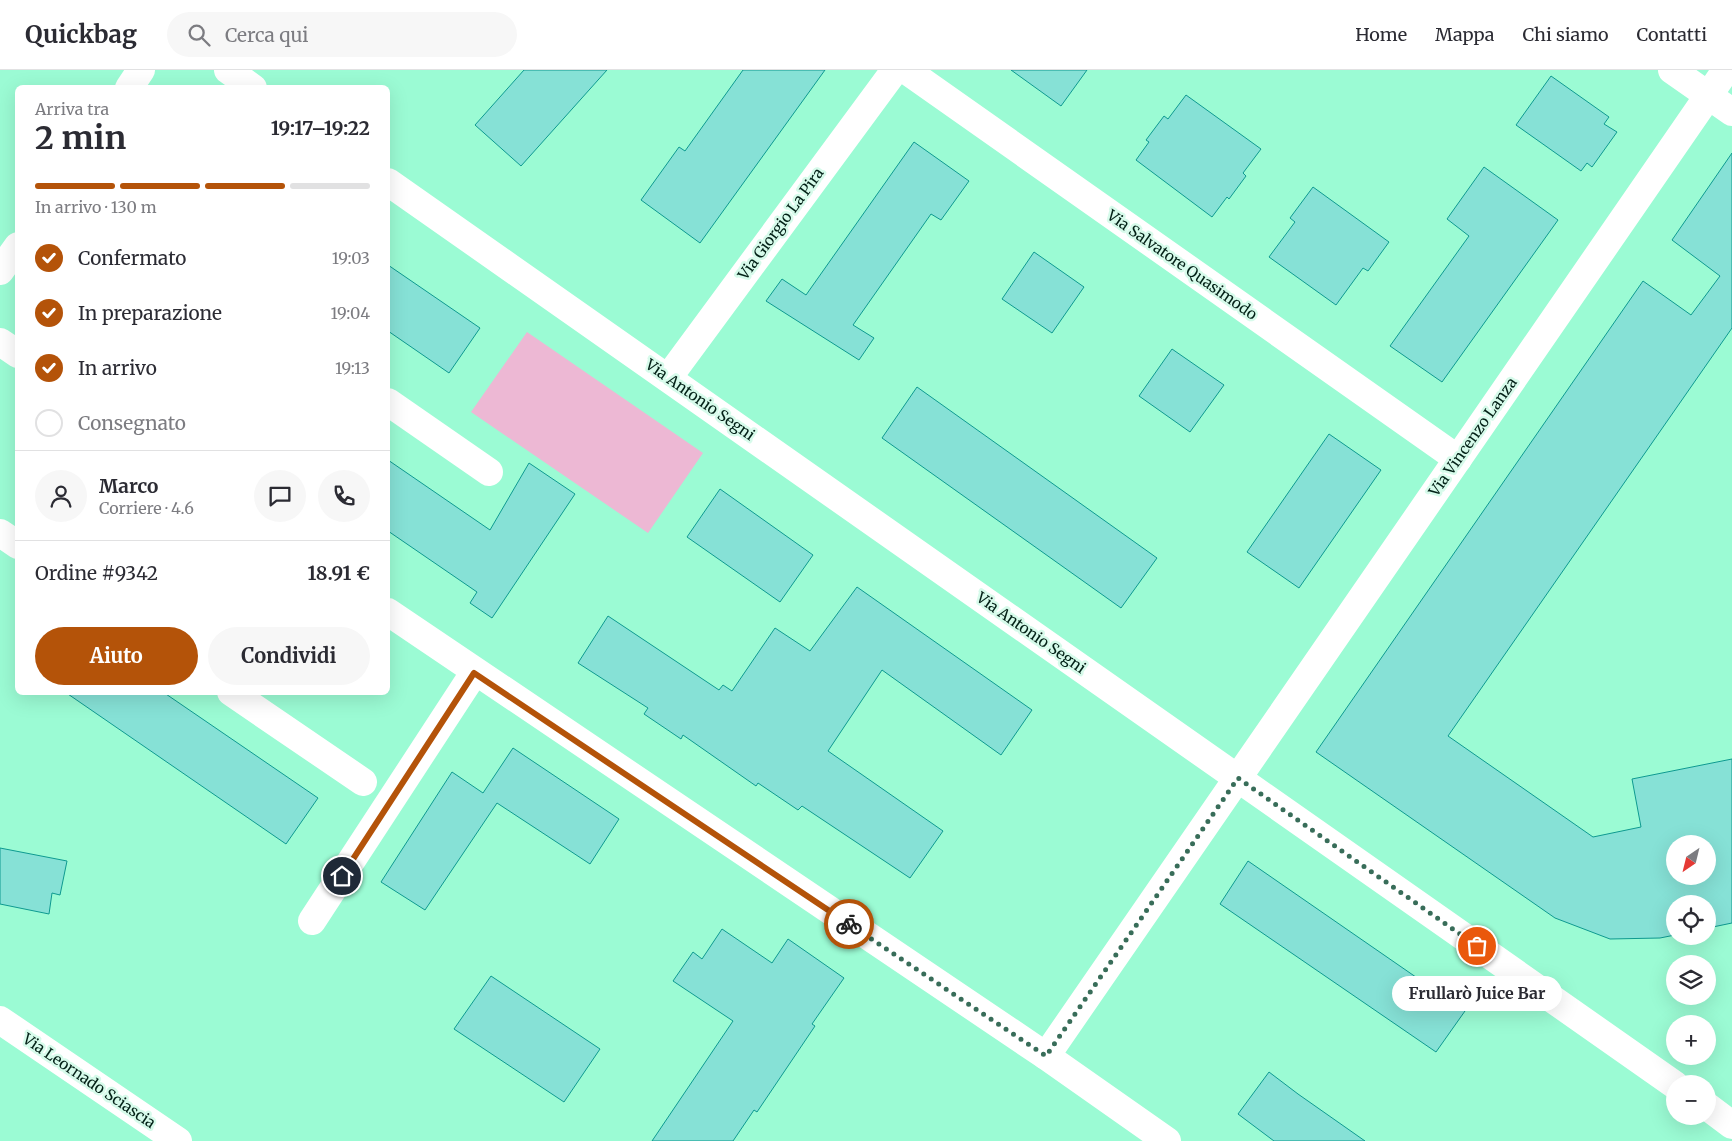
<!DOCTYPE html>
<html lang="it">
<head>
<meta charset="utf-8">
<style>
	body { margin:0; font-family:Merriweather,serif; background:#f7f7f7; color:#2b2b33; height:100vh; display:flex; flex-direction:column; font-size:19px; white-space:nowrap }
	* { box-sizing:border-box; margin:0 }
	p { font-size:16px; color:#7c7c81 }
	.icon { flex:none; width:28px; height:28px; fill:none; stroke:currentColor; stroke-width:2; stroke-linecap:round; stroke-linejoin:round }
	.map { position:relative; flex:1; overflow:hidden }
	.panel { position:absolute; left:15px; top:15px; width:375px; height:610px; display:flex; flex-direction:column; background:#fff; border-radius:8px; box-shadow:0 5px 20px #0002 }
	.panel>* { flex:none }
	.needle { width:32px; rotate:215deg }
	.tools { position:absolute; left:1666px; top:765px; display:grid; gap:10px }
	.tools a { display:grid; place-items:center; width:50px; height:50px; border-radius:50%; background:#fff; box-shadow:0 5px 20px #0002; font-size:25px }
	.pin { position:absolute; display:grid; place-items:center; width:42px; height:42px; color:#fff; margin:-21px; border:2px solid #fff; border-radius:50%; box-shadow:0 1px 5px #0007 }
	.courier { position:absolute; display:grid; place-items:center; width:50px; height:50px; margin:-25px; border:4px solid #b45309; border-radius:50%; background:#fff; color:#222; box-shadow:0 1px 6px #0007 }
	.bubble { position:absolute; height:35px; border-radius:18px; background:#fff; box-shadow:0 5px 20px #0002; font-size:16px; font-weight:700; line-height:35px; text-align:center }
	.summary em { font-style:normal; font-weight:700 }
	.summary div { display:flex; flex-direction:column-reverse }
	.summary { display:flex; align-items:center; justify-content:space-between; height:85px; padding:0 20px }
	h1 { font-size:32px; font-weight:700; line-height:38px }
	.bar { display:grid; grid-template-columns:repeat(4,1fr); gap:8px 5px; align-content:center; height:60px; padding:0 20px }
	.bar i { height:6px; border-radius:4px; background:#e1e1e2 }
	.bar .current { background:#b45309 }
	.bar p { grid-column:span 4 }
	.line { display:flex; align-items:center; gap:12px; padding:0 20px; border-top:1px solid #e1e1e2 }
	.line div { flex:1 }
	.round { display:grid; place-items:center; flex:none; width:52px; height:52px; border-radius:26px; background:#f7f7f7 }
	ol { padding:0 20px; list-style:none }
	li { display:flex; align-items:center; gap:15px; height:55px }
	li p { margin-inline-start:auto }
	li .icon { padding:5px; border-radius:50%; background:#b45309; color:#fff; stroke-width:4 }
	li:last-child { color:#7c7c81 }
	li i { width:28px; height:28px; border:2px solid #e1e1e2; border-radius:50% }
	.button { display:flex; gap:10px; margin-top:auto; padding:10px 20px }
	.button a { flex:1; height:58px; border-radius:30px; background:#b45309; color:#fff; font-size:20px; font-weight:700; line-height:58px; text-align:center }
	.button a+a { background:#f7f7f7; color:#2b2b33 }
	header { display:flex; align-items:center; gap:30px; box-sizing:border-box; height:70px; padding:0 25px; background:#fff; border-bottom:1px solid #e1e1e2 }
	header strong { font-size:24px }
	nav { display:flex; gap:28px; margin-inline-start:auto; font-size:18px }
	.search { width:350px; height:45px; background:#f7f7f7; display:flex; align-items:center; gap:12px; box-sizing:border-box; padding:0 18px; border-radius:28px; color:#7c7c81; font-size:19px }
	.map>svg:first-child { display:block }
</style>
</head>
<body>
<header>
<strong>Quickbag</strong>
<div class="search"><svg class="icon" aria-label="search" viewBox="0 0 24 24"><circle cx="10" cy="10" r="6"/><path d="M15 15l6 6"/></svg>Cerca qui</div>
<nav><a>Home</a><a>Mappa</a><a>Chi siamo</a><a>Contatti</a></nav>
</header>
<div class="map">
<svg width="1732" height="1071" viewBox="0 0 1732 1071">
	<rect width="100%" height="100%" fill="#9bfbd4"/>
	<path fill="#edb8d4" d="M 527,262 L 703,383 L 648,463 L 471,342 Z"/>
	<g fill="#86e1d6" stroke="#0e9a90" fill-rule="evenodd">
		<path d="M 524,0 L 607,0 L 521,96 L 475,55 Z"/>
		<path d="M 743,0 L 825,0 L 700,173 L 641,130 L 679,77 L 685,81 Z"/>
		<path d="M 1011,0 L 1087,0 L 1061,36 Z"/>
		<path d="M 1551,6 L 1609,47 L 1604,54 L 1617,62 L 1592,97 L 1587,93 L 1581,101 L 1516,55 Z"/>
		<path d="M 1186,25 L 1261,79 L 1243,103 L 1246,106 L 1229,129 L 1227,127 L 1212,147 L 1136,90 L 1149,72 L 1146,70 L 1164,46 L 1168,49 Z"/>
		<path d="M 914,72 L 969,111 L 941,150 L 931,144 L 853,255 L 874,268 L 859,290 L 766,231 L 782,209 L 806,225 Z"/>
		<path d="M 1732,83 L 1732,258 L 1448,666 L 1593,767 L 1641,757 L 1632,709 L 1732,689 L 1732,853 L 1708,858 L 1708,834 L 1675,834 L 1675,865 L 1660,868 L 1610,869 L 1555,848 L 1316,682 L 1643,211 L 1691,245 L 1720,206 L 1672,170 ZM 1675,774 L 1708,774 L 1708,806 L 1675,806 Z"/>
		<path d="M 1484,97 L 1558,150 L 1442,312 L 1390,276 L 1469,166 L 1447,149 Z"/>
		<path d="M 1313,117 L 1389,172 L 1368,201 L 1363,198 L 1336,235 L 1269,187 L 1295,152 L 1290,148 Z"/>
		<path d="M 1034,182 L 1084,217 L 1052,263 L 1002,229 Z"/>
		<path d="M 388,195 L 480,258 L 449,303 L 388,261 Z"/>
		<path d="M 1172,279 L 1224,315 L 1190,362 L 1139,326 Z"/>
		<path d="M 917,317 L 1157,488 L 1121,538 L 882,368 Z"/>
		<path d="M 1329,364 L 1381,400 L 1299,518 L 1247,482 Z"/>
		<path d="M 388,390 L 490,460 L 529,393 L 575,424 L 492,548 L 470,533 L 477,522 L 388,461 Z"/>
		<path d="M 720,419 L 813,485 L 780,532 L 687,467 Z"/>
		<path d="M 857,517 L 1032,640 L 1001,685 L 882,600 L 828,681 L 943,761 L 910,808 L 802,736 L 798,740 L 758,713 L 756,716 L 683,665 L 681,669 L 644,644 L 648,638 L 578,593 L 608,546 L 719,620 L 723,615 L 732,621 L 775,558 L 810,581 Z"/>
		<path d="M 65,622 L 163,622 L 318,728 L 286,774 Z"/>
		<path d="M 513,678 L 619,749 L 590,794 L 497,733 L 425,840 L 381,812 L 452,702 L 483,723 Z"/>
		<path d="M 0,778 L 67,791 L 60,825 L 52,823 L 49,844 L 0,834 Z"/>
		<path d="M 1248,791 L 1465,941 L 1436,982 L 1220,834 Z"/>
		<path d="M 722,859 L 772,893 L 788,869 L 844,908 L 812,954 L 815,956 L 757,1042 L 754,1040 L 733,1071 L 652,1071 L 733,951 L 673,911 L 693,882 L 702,889 Z"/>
		<path d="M 491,906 L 600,979 L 564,1032 L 454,959 Z"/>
		<path d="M 1269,1002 L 1298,1024 L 1365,1071 L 1274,1071 L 1238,1044 Z"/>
	</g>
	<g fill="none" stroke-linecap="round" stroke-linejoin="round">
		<g stroke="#fff" stroke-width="28">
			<path d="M 228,0 L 253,18"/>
			<path d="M 906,0 L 1458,389"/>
			<path d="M 1672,0 L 1732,42"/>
			<path d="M 129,18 L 141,0"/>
			<path d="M 388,112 L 1675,1015"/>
			<path d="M 0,201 L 18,176"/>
			<path d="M 0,272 L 18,284"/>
			<path d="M 668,308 L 895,0"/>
			<path d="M 388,332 L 489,402"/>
			<path d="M 0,463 L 18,475"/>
			<path d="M 388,542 L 1046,986 L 1167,1071"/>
			<path d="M 231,622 L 363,712"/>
			<path d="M 312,851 L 474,603"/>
			<path d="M 1046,986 L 1726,0"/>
			<path d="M 1708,1037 L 1732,1055"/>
		</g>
		<path stroke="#fff" stroke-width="28" d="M 0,950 L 178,1071"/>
	</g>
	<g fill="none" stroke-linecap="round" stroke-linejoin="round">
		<path stroke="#386d59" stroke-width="5" stroke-dasharray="0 9" d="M 849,854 L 1046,986 L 1238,708 L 1477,876"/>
		<path stroke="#b45309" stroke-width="6" d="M 342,806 L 474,603 L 849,854"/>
	</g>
	<g text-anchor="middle" stroke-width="5" stroke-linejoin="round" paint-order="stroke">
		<g font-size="15" fill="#032117" stroke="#d7fbeb">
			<text transform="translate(781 154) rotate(-54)" y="5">Via Giorgio La Pira</text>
			<text transform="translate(1182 195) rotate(35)" y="5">Via Salvatore Quasimodo</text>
			<text transform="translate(700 330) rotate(35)" y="5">Via Antonio Segni</text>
			<text transform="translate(1473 367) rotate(-55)" y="5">Via Vincenzo Lanza</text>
			<text transform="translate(1031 563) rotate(35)" y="5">Via Antonio Segni</text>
			<text transform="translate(89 1011) rotate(34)" y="5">Via Leornado Sciascia</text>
		</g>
	</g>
</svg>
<div class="tools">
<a><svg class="needle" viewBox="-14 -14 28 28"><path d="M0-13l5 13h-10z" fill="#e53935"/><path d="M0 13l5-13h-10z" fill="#7c7c81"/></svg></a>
<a><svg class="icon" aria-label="locate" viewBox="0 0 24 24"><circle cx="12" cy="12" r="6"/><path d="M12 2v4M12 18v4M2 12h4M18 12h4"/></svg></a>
<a><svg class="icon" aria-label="layers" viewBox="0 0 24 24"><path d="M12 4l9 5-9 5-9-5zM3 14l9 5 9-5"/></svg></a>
<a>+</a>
<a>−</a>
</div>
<div class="pin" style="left:1477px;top:876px;background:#ea580c"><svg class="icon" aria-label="bag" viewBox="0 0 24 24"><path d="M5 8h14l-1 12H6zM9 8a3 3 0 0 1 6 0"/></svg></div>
<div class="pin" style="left:342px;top:806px;background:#1f2937"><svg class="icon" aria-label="home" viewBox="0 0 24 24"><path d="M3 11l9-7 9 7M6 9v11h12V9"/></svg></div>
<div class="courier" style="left:849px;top:854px"><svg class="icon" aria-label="bike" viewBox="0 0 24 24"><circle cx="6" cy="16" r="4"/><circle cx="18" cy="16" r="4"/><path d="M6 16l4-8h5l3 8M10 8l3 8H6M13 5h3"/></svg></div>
<div class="bubble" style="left:1392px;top:906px;width:170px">Frullarò Juice Bar</div>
<section class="panel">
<div class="summary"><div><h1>2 min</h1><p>Arriva tra</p></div><em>19:17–19:22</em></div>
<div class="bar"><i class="current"></i><i class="current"></i><i class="current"></i><i></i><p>In arrivo · 130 m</p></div>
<ol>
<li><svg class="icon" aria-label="check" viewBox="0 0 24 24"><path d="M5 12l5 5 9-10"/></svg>Confermato<p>19:03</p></li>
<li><svg class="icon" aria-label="check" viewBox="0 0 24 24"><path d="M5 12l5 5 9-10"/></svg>In preparazione<p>19:04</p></li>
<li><svg class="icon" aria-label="check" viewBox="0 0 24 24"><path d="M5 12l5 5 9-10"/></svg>In arrivo<p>19:13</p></li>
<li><i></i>Consegnato</li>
</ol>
<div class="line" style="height:90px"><a class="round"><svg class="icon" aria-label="person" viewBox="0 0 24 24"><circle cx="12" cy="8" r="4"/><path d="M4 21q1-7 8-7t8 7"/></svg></a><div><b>Marco</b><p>Corriere · 4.6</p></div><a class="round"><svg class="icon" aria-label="chat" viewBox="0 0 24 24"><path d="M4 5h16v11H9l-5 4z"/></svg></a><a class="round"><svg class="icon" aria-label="phone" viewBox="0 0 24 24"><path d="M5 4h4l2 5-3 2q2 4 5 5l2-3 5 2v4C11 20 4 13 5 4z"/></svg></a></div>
<div class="line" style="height:65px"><div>Ordine #9342</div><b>18.91 €</b></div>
<div class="button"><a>Aiuto</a><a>Condividi</a></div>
</section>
</div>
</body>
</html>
